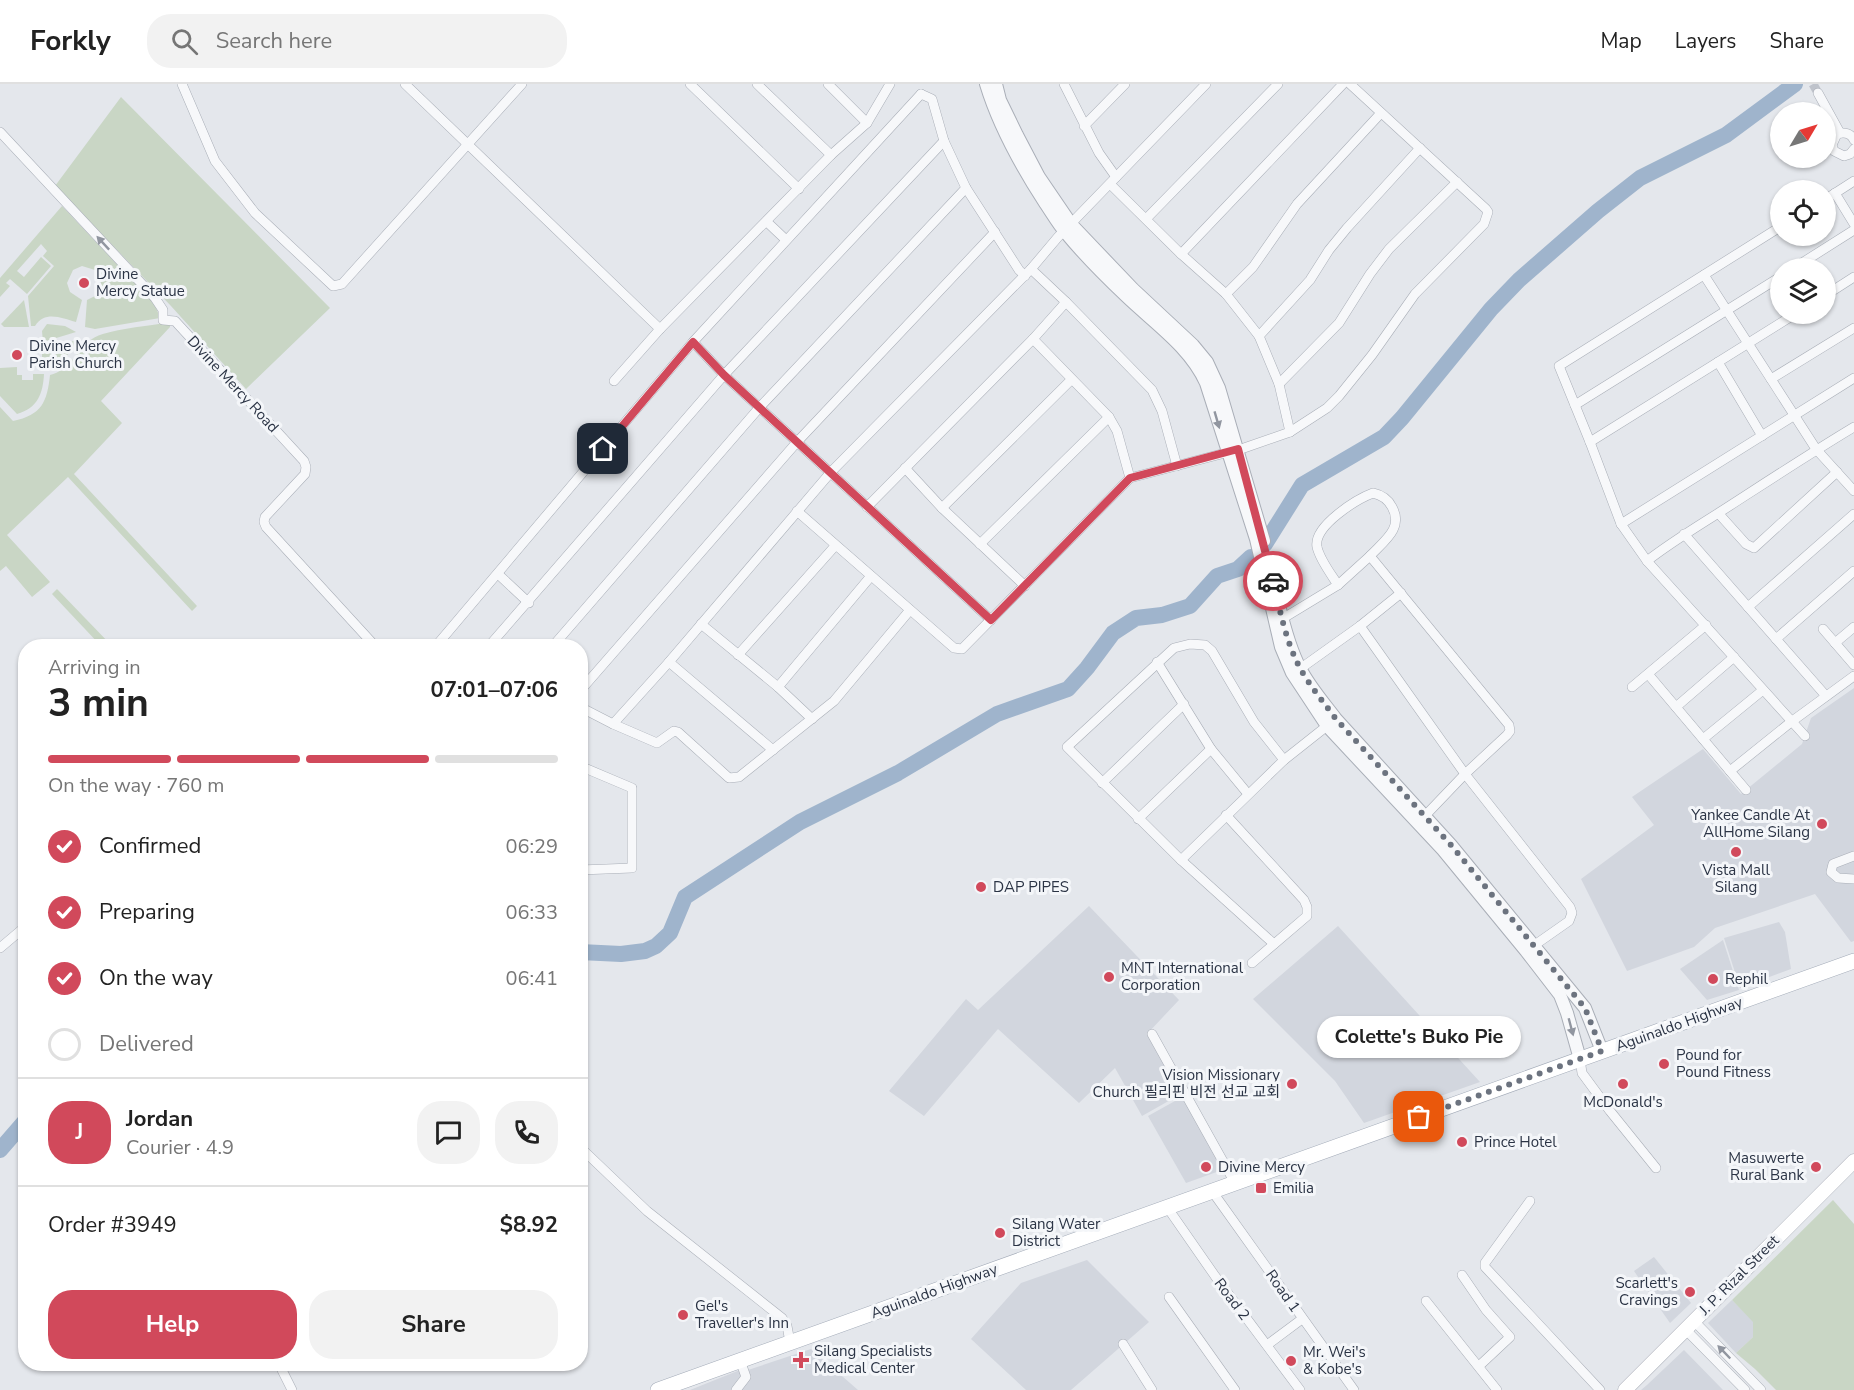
<!DOCTYPE html>
<html lang="en">
<head>
<meta charset="utf-8">
<style>
	body { margin:0; font-family:"Nunito Sans","Noto Sans KR",sans-serif; background:#f2f2f2; color:#222; height:100vh; display:flex; flex-direction:column; font-size:22px; white-space:nowrap }
	* { box-sizing:border-box; margin:0 }
	p { font-size:20px; color:#767676 }
	.icon { flex:none; width:33px; height:33px; fill:none; stroke:currentColor; stroke-width:2; stroke-linecap:round; stroke-linejoin:round }
	.map { position:relative; flex:1; overflow:hidden }
	.sheet { position:absolute; left:18px; top:555px; width:570px; height:732px; display:flex; flex-direction:column; background:#fff; border-radius:24px; box-shadow:0 2px 4px #0004 }
	.sheet>* { flex:none }
	.needle { width:39px; rotate:52deg }
	.buttons { position:absolute; left:1770px; top:18px; display:grid; gap:12px }
	.buttons a { display:grid; place-items:center; width:66px; height:66px; border-radius:50%; background:#fff; box-shadow:0 2px 4px #0004; font-size:30px }
	.pin { position:absolute; display:grid; place-items:center; width:51px; height:51px; color:#fff; margin:-26px; border-radius:12px; box-shadow:0 3px 9px #0006 }
	.courier { position:absolute; display:grid; place-items:center; width:60px; height:60px; margin:-30px; border:4px solid #d1495b; border-radius:50%; background:#fff; color:#222; box-shadow:0 2px 8px #0007 }
	.bubble { position:absolute; height:42px; border-radius:21px; background:#fff; box-shadow:0 2px 4px #0004; font-size:20px; font-weight:700; line-height:42px; text-align:center }
	.headline em { font-style:normal; font-weight:700 }
	.headline div { display:flex; flex-direction:column-reverse }
	.headline { display:flex; align-items:center; justify-content:space-between; height:102px; padding:0 30px }
	h1 { font-size:39px; font-weight:700; line-height:45px }
	.bar { display:grid; grid-template-columns:repeat(4,1fr); gap:9px 6px; align-content:center; height:72px; padding:0 30px }
	.bar i { height:8px; border-radius:4px; background:#e0e0e0 }
	.bar .on { background:#d1495b }
	.bar p { grid-column:span 4 }
	.line { display:flex; align-items:center; gap:15px; padding:0 30px; border-top:2px solid #e0e0e0 }
	.line div { flex:1 }
	.round { display:grid; place-items:center; flex:none; width:63px; height:63px; border-radius:24px; background:#f2f2f2 }
	ol { padding:0 30px; list-style:none }
	li { display:flex; align-items:center; gap:18px; height:66px }
	li p { margin-inline-start:auto }
	li .icon { padding:6px; border-radius:50%; background:#d1495b; color:#fff; stroke-width:4 }
	li:last-child { color:#767676 }
	li i { width:33px; height:33px; border:3px solid #e0e0e0; border-radius:50% }
	.primary-button { display:flex; gap:12px; margin-top:auto; padding:12px 30px }
	.primary-button a { flex:1; height:69px; border-radius:24px; background:#d1495b; color:#fff; font-size:24px; font-weight:700; line-height:69px; text-align:center }
	.primary-button a+a { background:#f2f2f2; color:#222 }
	header { display:flex; align-items:center; gap:36px; box-sizing:border-box; height:84px; padding:0 30px; background:#fff; border-bottom:2px solid #e0e0e0 }
	header strong { font-size:28px }
	nav { display:flex; gap:33px; margin-inline-start:auto; font-size:21px }
	.search { width:420px; height:54px; background:#f2f2f2; display:flex; align-items:center; gap:15px; box-sizing:border-box; padding:0 21px; border-radius:24px; color:#767676; font-size:22px }
	.map>svg:first-child { display:block }
</style>
</head>
<body>
<header>
<strong>Forkly</strong>
<div class="search"><svg class="icon" aria-label="search" viewBox="0 0 24 24"><circle cx="10" cy="10" r="6"/><path d="M15 15l6 6"/></svg>Search here</div>
<nav><a>Map</a><a>Layers</a><a>Share</a></nav>
</header>
<div class="map">
<svg width="1854" height="1306" viewBox="0 0 1854 1306">
	<rect width="100%" height="100%" fill="#e4e7ec"/>
	<g fill="#d2d6de">
		<path d="M 1854,604 L 1854,857 L 1851,858 L 1815,810 L 1715,844 L 1694,863 L 1627,887 L 1581,795 L 1654,741 L 1632,713 L 1703,665 L 1741,710 L 1802,660 L 1811,634 Z"/>
		<path d="M 1089,822 L 1179,916 L 1147,950 L 1181,1010 L 1142,1032 L 1115,984 L 1079,1019 L 998,945 L 924,1032 L 889,1007 L 966,915 L 978,926 Z"/>
		<path d="M 1779,838 L 1785,848 L 1791,885 L 1740,904 L 1724,854 Z"/>
		<path d="M 1338,842 L 1480,998 L 1364,1039 L 1335,997 L 1253,915 Z"/>
		<path d="M 1723,856 L 1739,906 L 1707,916 L 1680,885 Z"/>
		<path d="M 1184,1012 L 1225,1085 L 1186,1099 L 1148,1032 Z"/>
		<path d="M 1654,1173 L 1691,1219 L 1670,1239 L 1634,1187 Z"/>
		<path d="M 1087,1176 L 1149,1238 L 1071,1306 L 1026,1306 L 971,1255 L 1021,1199 Z"/>
		<path d="M 1732,1216 L 1753,1237 L 1753,1253 L 1736,1269 L 1708,1239 Z"/>
		<path d="M 811,1265 L 858,1306 L 741,1306 L 748,1286 Z"/>
		<path d="M 1684,1266 L 1723,1306 L 1641,1306 L 1647,1301 Z"/>
		<path d="M 740,1286 L 743,1291 L 733,1306 L 690,1306 Z"/>
	</g>
	<g fill="#c9d6c5">
		<path d="M 121,13 L 330,224 L 246,305 L 171,222 L 55,102 Z"/>
		<path d="M 62,122 L 146,211 L 155,221 L 160,234 L 95,245 L 85,243 L 87,216 L 95,212 L 101,199 L 95,186 L 82,182 L 73,186 L 67,199 L 70,208 L 82,216 L 76,238 C 62,234 45,226 35,242 L 31,242 L 28,212 L 54,182 L 43,172 L 47,167 L 41,160 L 17,187 L 24,193 L 41,173 L 51,182 L 27,210 L 10,195 L 6,199 L 10,202 L 0,213 L 0,194 Z"/>
		<path d="M 24,216 L 29,243 L 4,243 L 1,240 Z"/>
		<path d="M 170,238 L 170,243 L 101,317 L 122,339 L 74,390 L 197,522 L 192,527 L 68,393 L 7,451 L 50,498 L 32,513 L 6,482 L 0,487 L 0,323 L 13,337 C 42,331 47,318 50,291 C 69,287 78,265 92,255 C 106,245 152,242 170,238 Z"/>
		<path d="M 47,240 L 65,242 L 76,248 L 43,258 L 42,247 Z"/>
		<path d="M 77,256 C 73,266 61,280 50,283 L 42,279 L 42,266 Z"/>
		<path d="M 17,283 L 17,291 L 22,291 L 22,296 L 33,296 L 33,290 L 44,290 C 43,309 38,324 17,330 L 0,312 L 0,284 Z"/>
		<path d="M 57,505 L 112,562 L 101,562 L 52,510 Z"/>
		<path d="M 1833,1116 L 1854,1140 L 1854,1306 L 1776,1306 L 1755,1285 L 1736,1269 L 1753,1253 L 1753,1238 L 1732,1216 Z"/>
	</g>
	<g fill="none" stroke-linecap="round" stroke-linejoin="round">
		<g stroke="#9fb4cc" stroke-width="16">
			<path d="M 1265,460 L 1302,401 L 1384,353 L 1402,334 L 1491,225 L 1519,196 L 1598,127 L 1640,94 L 1726,51 L 1795,0"/>
			<path d="M 580,868 L 621,870 L 645,867 L 656,862 L 670,849 L 685,813 L 800,738 L 898,689 L 997,630 L 1068,605 L 1087,584 L 1113,549 L 1136,534 L 1162,531 L 1190,522 L 1217,492 L 1238,485 L 1251,473"/>
			<path d="M 0,1066 L 26,1036"/>
		</g>
		<path stroke="#bfc3cb" stroke-width="9" stroke-dasharray="9 4.5" stroke-linecap="butt" d="M 1813,0 L 1818,9"/>
		<g stroke="#a9aeb7" stroke-width="10">
			<g id="minor">
				<path d="M 182,0 L 215,77 L 255,129 L 333,202 L 342,200 L 522,0"/>
				<path d="M 405,0 L 660,245"/>
				<path d="M 690,0 L 799,105"/>
				<path d="M 757,0 L 831,71"/>
				<path d="M 828,0 L 867,39"/>
				<path d="M 1064,0 L 1099,69 L 1116,93"/>
				<path d="M 1818,9 L 1840,49"/>
				<path d="M 921,10 L 932,15 L 944,57 L 966,104 L 1019,186 L 1025,192"/>
				<path d="M 1084,42 L 1125,0"/>
				<path d="M 0,48 L 155,214 L 163,226 L 163,236 L 175,237 L 304,377 L 306,383 L 305,390 L 265,433 L 264,438 L 266,443 L 375,562"/>
				<path d="M 1854,56 C 1851,49 1844,48 1837,50 L 1832,61 L 1834,67 L 1844,72 L 1850,70 L 1854,65"/>
				<path d="M 1110,100 L 1181,170 L 1226,210 L 1259,252 L 1279,300 L 1290,348"/>
				<path d="M 1835,109 L 1854,140"/>
				<path d="M 1826,115 L 1854,97"/>
				<path d="M 1146,135 L 1278,0"/>
				<path d="M 767,138 L 786,156"/>
				<path d="M 1780,143 L 1559,282 L 1590,358 L 1621,440 L 1647,477 L 1805,652"/>
				<path d="M 1181,170 L 1343,0"/>
				<path d="M 1794,184 L 1854,146"/>
				<path d="M 1031,185 L 1066,218 L 1152,306 L 1162,327 L 1177,382"/>
				<path d="M 1704,191 L 1816,365 L 1854,407"/>
				<path d="M 1226,210 L 1253,183 L 1297,120 L 1381,29"/>
				<path d="M 1826,211 L 1854,193"/>
				<path d="M 1259,252 L 1310,196 L 1329,166 L 1347,144 L 1420,64"/>
				<path d="M 1033,255 L 1109,333 L 1117,347 L 1130,394"/>
				<path d="M 693,258 L 724,291 L 991,536"/>
				<path d="M 1718,278 L 1762,352"/>
				<path d="M 1771,295 L 1854,244"/>
				<path d="M 614,297 L 660,245 L 831,71 L 867,39 L 890,0"/>
				<path d="M 1279,300 L 1339,239 L 1370,190 L 1389,165 L 1457,98"/>
				<path d="M 1575,321 L 1780,193"/>
				<path d="M 1590,358 L 1795,230"/>
				<path d="M 905,384 L 942,424 L 1025,502"/>
				<path d="M 867,423 L 1033,255 L 1066,218"/>
				<path d="M 942,424 L 1071,296"/>
				<path d="M 797,427 L 954,564 L 962,565 L 1130,394 L 1244,364 L 1290,348 L 1327,324 L 1339,312 L 1372,271 L 1415,210 L 1484,140 L 1488,128 L 1486,125 L 1350,0"/>
				<path d="M 1719,430 L 1746,460 L 1754,464 L 1837,388"/>
				<path d="M 1621,440 L 1854,294"/>
				<path d="M 1684,450 L 1826,612"/>
				<path d="M 980,460 L 1109,333"/>
				<path d="M 1647,477 C 1670,459 1695,444 1720,428 C 1765,399 1809,370 1854,343"/>
				<path d="M 498,490 L 529,519"/>
				<path d="M 1338,501 C 1331,490 1320,476 1317,463 C 1313,442 1357,415 1373,409 C 1382,411 1388,415 1392,423 C 1404,444 1384,457 1370,472"/>
				<path d="M 1748,523 L 1854,430"/>
				<path d="M 1277,538 L 1338,501 L 1370,472 L 1509,641 L 1510,647 L 1507,651 L 1465,690 L 1421,736"/>
				<path d="M 701,540 L 778,603 L 812,635"/>
				<path d="M 1360,542 L 1465,690 L 1570,823 L 1572,829 L 1569,837 L 1529,865"/>
				<path d="M 1823,545 L 1854,581"/>
				<path d="M 1776,555 L 1854,487"/>
				<path d="M 1835,559 L 1854,543"/>
				<path d="M 436,562 L 693,258 L 921,10"/>
				<path d="M 489,562 L 724,291 L 944,57"/>
				<path d="M 553,562 L 759,324 L 966,104"/>
				<path d="M 738,571 L 835,462"/>
				<path d="M 669,578 L 773,666"/>
				<path d="M 1157,578 L 1211,665 L 1248,710"/>
				<path d="M 1297,587 L 1360,542 L 1401,509"/>
				<path d="M 1648,590 L 1746,706"/>
				<path d="M 778,603 L 871,492"/>
				<path d="M 1632,603 L 1706,541"/>
				<path d="M 580,607 L 797,358 L 995,148"/>
				<path d="M 580,623 L 613,640 L 657,659 L 674,647 L 678,648 L 729,694 L 739,693 L 834,617 L 910,526"/>
				<path d="M 1676,623 L 1734,573"/>
				<path d="M 613,640 L 669,578 L 831,388 L 1031,185 L 1058,153 L 1206,0"/>
				<path d="M 1703,655 L 1763,606"/>
				<path d="M 580,682 L 632,704 L 632,784 L 580,786"/>
				<path d="M 1730,687 L 1791,638 L 1854,592"/>
				<path d="M 1102,699 L 1184,620"/>
				<path d="M 1226,731 L 1304,816 L 1307,823 L 1307,832 L 1252,879"/>
				<path d="M 580,734 L 582,734 L 583,683"/>
				<path d="M 1138,735 L 1211,665"/>
				<path d="M 1854,772 L 1833,780 L 1831,788 L 1838,794 L 1854,795"/>
				<path d="M 1181,776 L 1284,676 L 1332,638"/>
				<path d="M 1274,860 L 1181,776 L 1067,663 L 1174,564 L 1190,560 L 1205,561 L 1212,567 L 1254,638 L 1284,676"/>
				<path d="M 0,864 L 26,842"/>
				<path d="M 1152,950 L 1235,1099"/>
				<path d="M 1580,975 L 1582,989 L 1610,1027 L 1656,1084"/>
				<path d="M 582,1065 L 647,1127 L 782,1234 L 787,1242 L 790,1258"/>
				<path d="M 1212,1107 L 1354,1306"/>
				<path d="M 1530,1117 L 1485,1179 L 1485,1183 L 1600,1306"/>
				<path d="M 1167,1123 L 1215,1192 L 1300,1306"/>
				<path d="M 1462,1191 L 1486,1226 L 1510,1253 L 1479,1282"/>
				<path d="M 1169,1213 L 1235,1306"/>
				<path d="M 1426,1217 L 1497,1306"/>
				<path d="M 1694,1237 L 1761,1306"/>
				<path d="M 1686,1246 L 1745,1306"/>
				<path d="M 1123,1260 L 1152,1306"/>
				<path d="M 1267,1261 L 1302,1235"/>
				<path d="M 279,1280 L 292,1306"/>
				<path d="M 736,1306 L 746,1293 L 740,1276"/>
			</g>
		</g>
		<g stroke="#a9aeb7" stroke-width="14">
			<g id="tertiary">
				<path d="M 986,0 C 999,43 1021,82 1045,119 C 1052,129 1058,140 1066,149 C 1084,171 1105,192 1126,212 C 1154,239 1190,263 1206,299 L 1256,455 L 1281,563 L 1292,589 L 1327,642 L 1443,766 L 1526,867 L 1560,911 L 1567,929 L 1580,975"/>
				<path d="M 996,0 L 1000,16 L 1017,51 L 1039,93 L 1071,140 L 1133,205 L 1193,261 L 1207,278 L 1219,304 L 1264,457"/>
				<path d="M 1279,521 C 1284,542 1290,565 1300,584 C 1309,602 1324,619 1336,635 L 1451,761 L 1585,924 L 1602,967"/>
			</g>
		</g>
		<g stroke="#a9aeb7" stroke-width="15">
			<path id="secondary" d="M 1625,1306 L 1854,1077"/>
		</g>
		<g stroke="#a3abb8" stroke-width="16">
			<path id="primary" d="M 658,1306 L 1854,877"/>
		</g>
		<use href="#minor" stroke="#f7f8fa" stroke-width="9"/>
		<use href="#tertiary" stroke="#f7f8fa" stroke-width="12"/>
		<use href="#secondary" stroke="#fff" stroke-width="14"/>
		<use href="#primary" stroke="#fff" stroke-width="15"/>
	</g>
	<defs><path id="oneway-solid" d="M-6-.8H1V-3.2L6.5 0L1 3.2V.8H-6Z" transform="scale(1.5)"/></defs>
	<g fill="#9196a0">
		<use href="#oneway-solid" transform="translate(103 159) rotate(-133)"/>
		<use href="#oneway-solid" transform="translate(1217 336) rotate(74)"/>
		<use href="#oneway-solid" transform="translate(1571 943) rotate(75)"/>
		<use href="#oneway-solid" transform="translate(1724 1268) rotate(-134)"/>
	</g>
	<g fill="none" stroke-linecap="round" stroke-linejoin="round">
		<path stroke="#6c737f" stroke-width="6" stroke-dasharray="0 10.8" d="M 1273,497 C 1280,526 1286,559 1301,586 C 1311,603 1324,619 1336,635 L 1451,761 L 1585,924 L 1602,967 L 1419,1033"/>
		<path stroke="#d1495b" stroke-width="8" d="M 603,365 L 693,258 L 724,291 L 991,536 L 1130,394 L 1238,365 L 1273,497"/>
	</g>
	<g fill="#d1495b" stroke="#f4f6f9" stroke-width="2">
		<circle cx="84" cy="199" r="6"/>
		<circle cx="17" cy="271" r="6"/>
		<circle cx="1822" cy="740" r="6"/>
		<circle cx="1736" cy="768" r="6"/>
		<circle cx="981" cy="803" r="6"/>
		<circle cx="1109" cy="893" r="6"/>
		<circle cx="1713" cy="895" r="6"/>
		<circle cx="1664" cy="980" r="6"/>
		<circle cx="1292" cy="1000" r="6"/>
		<circle cx="1623" cy="1000" r="6"/>
		<circle cx="1462" cy="1058" r="6"/>
		<circle cx="1206" cy="1083" r="6"/>
		<circle cx="1816" cy="1083" r="6"/>
		<rect x="1255" y="1098" width="12" height="12" rx="3"/>
		<circle cx="1000" cy="1149" r="6"/>
		<circle cx="1690" cy="1208" r="6"/>
		<circle cx="683" cy="1231" r="6"/>
		<path d="M798 1267h6v6h6v6h-6v6h-6v-6h-6v-6h6z"/>
		<circle cx="1291" cy="1277" r="6"/>
	</g>
	<g text-anchor="middle" stroke-width="6" stroke-linejoin="round" paint-order="stroke">
		<g font-size="15" fill="#2b3445" stroke="#f4f6f9" text-anchor="start">
			<text x="96" y="195">Divine<tspan x="96" dy="17">Mercy Statue</tspan></text>
			<text x="29" y="267">Divine Mercy<tspan x="29" dy="17">Parish Church</tspan></text>
			<text x="1810" y="736" text-anchor="end">Yankee Candle At<tspan x="1810" dy="17">AllHome Silang</tspan></text>
			<text x="1736" y="791" text-anchor="middle">Vista Mall<tspan x="1736" dy="17">Silang</tspan></text>
			<text x="993" y="808">DAP PIPES</text>
			<text x="1121" y="889">MNT International<tspan x="1121" dy="17">Corporation</tspan></text>
			<text x="1725" y="900">Rephil</text>
			<text x="1676" y="976">Pound for<tspan x="1676" dy="17">Pound Fitness</tspan></text>
			<text x="1280" y="996" text-anchor="end">Vision Missionary<tspan x="1280" dy="17">Church 필리핀 비전 선교 교회</tspan></text>
			<text x="1623" y="1023" text-anchor="middle">McDonald's</text>
			<text x="1474" y="1063">Prince Hotel</text>
			<text x="1804" y="1079" text-anchor="end">Masuwerte<tspan x="1804" dy="17">Rural Bank</tspan></text>
			<text x="1218" y="1088">Divine Mercy</text>
			<text x="1273" y="1109">Emilia</text>
			<text x="1012" y="1145">Silang Water<tspan x="1012" dy="17">District</tspan></text>
			<text x="1678" y="1204" text-anchor="end">Scarlett's<tspan x="1678" dy="17">Cravings</tspan></text>
			<text x="695" y="1227">Gel's<tspan x="695" dy="17">Traveller's Inn</tspan></text>
			<text x="814" y="1272">Silang Specialists<tspan x="814" dy="17">Medical Center</tspan></text>
			<text x="1303" y="1273">Mr. Wei's<tspan x="1303" dy="17">&amp; Kobe's</tspan></text>
		</g>
		<g font-size="15" fill="#2b3445" stroke="#f4f6f9">
			<text transform="translate(233 300) rotate(47)" y="5">Divine Mercy Road</text>
			<text transform="translate(1679 940) rotate(-20)" y="5">Aguinaldo Highway</text>
			<text transform="translate(1739 1191) rotate(-45)" y="5">J. P. Rizal Street</text>
			<text transform="translate(934 1207) rotate(-20)" y="5">Aguinaldo Highway</text>
			<text transform="translate(1283 1207) rotate(55)" y="5">Road 1</text>
			<text transform="translate(1232 1215) rotate(53)" y="5">Road 2</text>
		</g>
	</g>
</svg>
<div class="buttons">
<a><svg class="needle" viewBox="-14 -14 28 28"><path d="M0-13l5 13h-10z" fill="#e53935"/><path d="M0 13l5-13h-10z" fill="#767676"/></svg></a>
<a><svg class="icon" aria-label="locate" viewBox="0 0 24 24"><circle cx="12" cy="12" r="6"/><path d="M12 2v4M12 18v4M2 12h4M18 12h4"/></svg></a>
<a><svg class="icon" aria-label="layers" viewBox="0 0 24 24"><path d="M12 4l9 5-9 5-9-5zM3 14l9 5 9-5"/></svg></a>
</div>
<div class="pin" style="left:1419px;top:1033px;background:#ea580c"><svg class="icon" aria-label="bag" viewBox="0 0 24 24"><path d="M5 8h14l-1 12H6zM9 8a3 3 0 0 1 6 0"/></svg></div>
<div class="pin" style="left:603px;top:365px;background:#1f2937"><svg class="icon" aria-label="home" viewBox="0 0 24 24"><path d="M3 11l9-7 9 7M6 9v11h12V9"/></svg></div>
<div class="courier" style="left:1273px;top:497px"><svg class="icon" aria-label="car" viewBox="0 0 24 24"><path d="M5 17H2v-5l4-1 3-4h7l3 4 3 1v5h-3M9 17h6M6 11h13"/><circle cx="7" cy="17" r="2"/><circle cx="17" cy="17" r="2"/></svg></div>
<div class="bubble" style="left:1317px;top:932px;width:204px">Colette's Buko Pie</div>
<section class="sheet">
<div class="headline"><div><h1>3 min</h1><p>Arriving in</p></div><em>07:01–07:06</em></div>
<div class="bar"><i class="on"></i><i class="on"></i><i class="on"></i><i></i><p>On the way · 760 m</p></div>
<ol>
<li><svg class="icon" aria-label="check" viewBox="0 0 24 24"><path d="M5 12l5 5 9-10"/></svg>Confirmed<p>06:29</p></li>
<li><svg class="icon" aria-label="check" viewBox="0 0 24 24"><path d="M5 12l5 5 9-10"/></svg>Preparing<p>06:33</p></li>
<li><svg class="icon" aria-label="check" viewBox="0 0 24 24"><path d="M5 12l5 5 9-10"/></svg>On the way<p>06:41</p></li>
<li><i></i>Delivered</li>
</ol>
<div class="line" style="height:108px"><b class="round" style="background:#d1495b;color:#fff">J</b><div><b>Jordan</b><p>Courier · 4.9</p></div><a class="round"><svg class="icon" aria-label="chat" viewBox="0 0 24 24"><path d="M4 5h16v11H9l-5 4z"/></svg></a><a class="round"><svg class="icon" aria-label="phone" viewBox="0 0 24 24"><path d="M5 4h4l2 5-3 2q2 4 5 5l2-3 5 2v4C11 20 4 13 5 4z"/></svg></a></div>
<div class="line" style="height:78px"><div>Order #3949</div><b>$8.92</b></div>
<div class="primary-button"><a>Help</a><a>Share</a></div>
</section>
</div>
</body>
</html>
